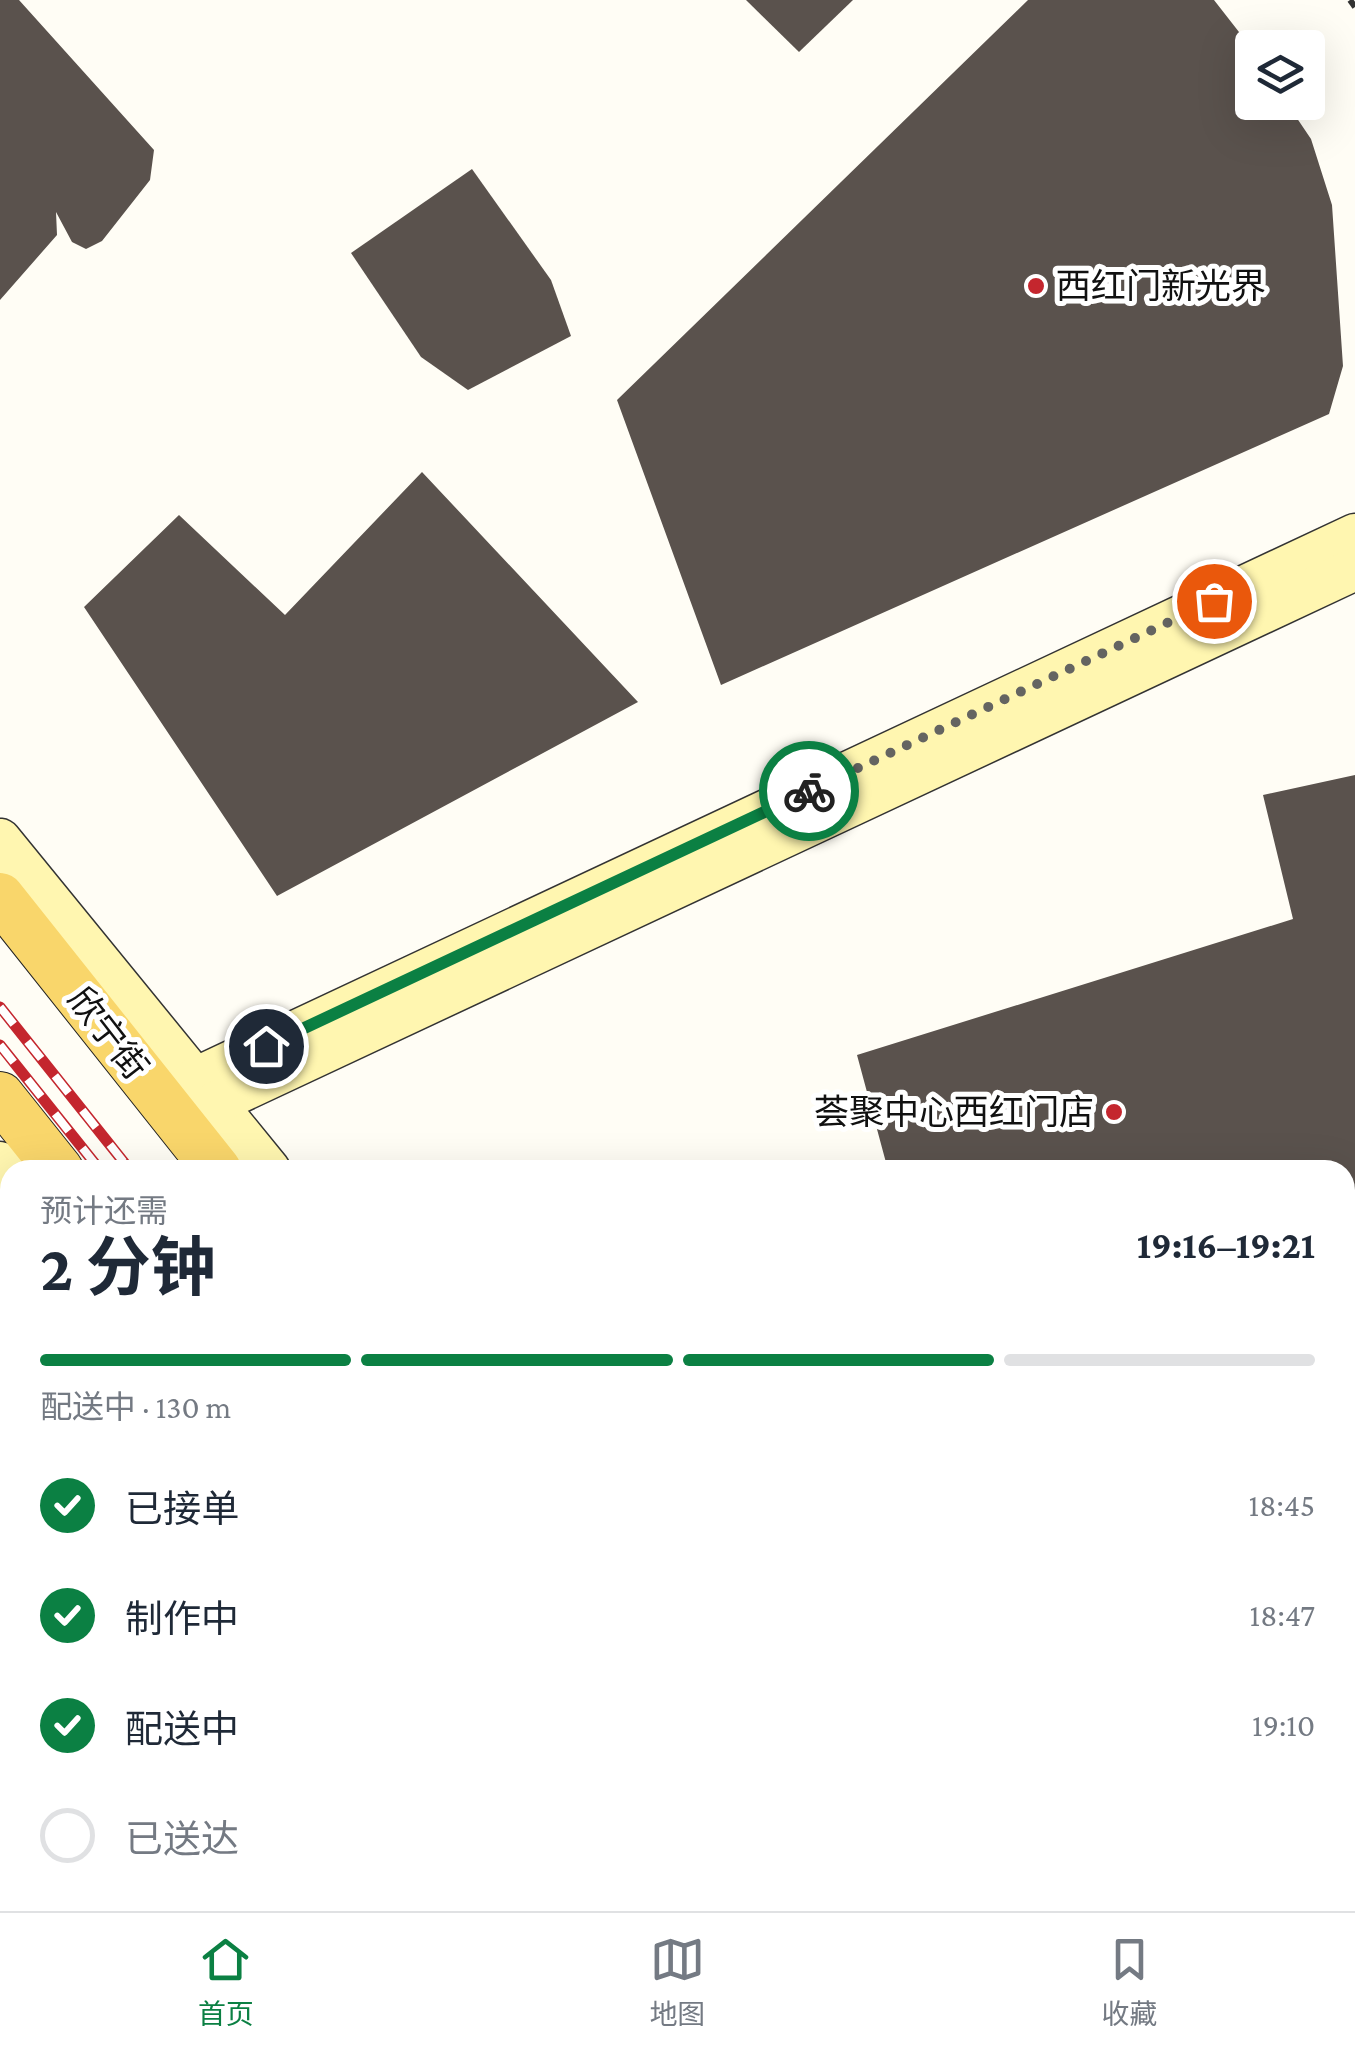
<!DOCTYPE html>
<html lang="zh">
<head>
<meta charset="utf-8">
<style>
	body { margin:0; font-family:"Crimson Pro","Noto Sans SC",serif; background:#f2f2f3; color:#1f2937; height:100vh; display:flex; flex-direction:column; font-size:38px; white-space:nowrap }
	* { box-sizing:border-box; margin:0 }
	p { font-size:32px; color:#747a83 }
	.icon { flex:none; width:55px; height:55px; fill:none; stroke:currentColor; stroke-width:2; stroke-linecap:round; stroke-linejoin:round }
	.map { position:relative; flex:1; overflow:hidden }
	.drawer { position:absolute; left:0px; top:1160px; width:1355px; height:752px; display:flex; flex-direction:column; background:#fff; border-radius:30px 30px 0 0; box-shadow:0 10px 40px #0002 }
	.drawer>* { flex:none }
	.controls { position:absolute; left:1235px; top:30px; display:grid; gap:20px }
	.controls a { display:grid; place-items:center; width:90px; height:90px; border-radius:10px; background:#fff; box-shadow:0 10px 40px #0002; font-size:50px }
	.pin { position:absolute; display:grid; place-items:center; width:85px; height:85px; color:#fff; margin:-42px; border:5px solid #fff; border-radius:50%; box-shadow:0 2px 10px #0007 }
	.courier { position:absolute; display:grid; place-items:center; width:100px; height:100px; margin:-50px; border:8px solid #0b8043; border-radius:50%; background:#fff; color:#222; box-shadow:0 2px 12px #0007 }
	.summary em { font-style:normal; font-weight:700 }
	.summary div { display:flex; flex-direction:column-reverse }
	.summary { display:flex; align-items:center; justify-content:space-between; height:170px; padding:0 40px }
	h1 { font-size:65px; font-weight:700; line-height:75px }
	.bar { display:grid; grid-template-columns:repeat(4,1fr); gap:15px 10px; align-content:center; height:120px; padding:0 40px }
	.bar i { height:12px; border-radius:8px; background:#e0e1e3 }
	.bar .current { background:#0b8043 }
	.bar p { grid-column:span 4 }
	ol { padding:0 40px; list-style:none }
	li { display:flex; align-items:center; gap:30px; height:110px }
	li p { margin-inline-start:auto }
	li .icon { padding:10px; border-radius:50%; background:#0b8043; color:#fff; stroke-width:4 }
	li:last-child { color:#747a83 }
	li i { width:55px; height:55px; border:5px solid #e0e1e3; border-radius:50% }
	.dock { display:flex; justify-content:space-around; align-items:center; height:140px; border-top:2px solid #e0e1e3; background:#fff; font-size:28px; color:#747a83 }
	.dock a { display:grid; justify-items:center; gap:5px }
	.dock .current { color:#0b8043 }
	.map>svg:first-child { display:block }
</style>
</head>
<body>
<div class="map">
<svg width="1355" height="1911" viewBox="0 0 1355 1911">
	<rect width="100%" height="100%" fill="#fffdf5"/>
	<g fill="#5a524d">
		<path d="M 0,0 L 19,0 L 154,150 L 150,180 L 102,241 L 86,249 L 72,242 L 56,212 L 57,235 L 0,300 Z"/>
		<path d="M 746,0 L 853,0 L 799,52 Z"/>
		<path d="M 1028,0 L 1214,0 L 1246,41 L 1252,51 L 1252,102 L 1286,102 L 1311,139 L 1332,205 L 1343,366 L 1329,414 L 721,685 L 617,400 Z"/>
		<path d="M 472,169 L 551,280 L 571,336 L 468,390 L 421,357 L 351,253 Z"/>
		<path d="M 422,472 L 638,702 L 277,896 L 84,607 L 179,515 L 285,615 Z"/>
		<path d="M 1355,775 L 1355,1525 L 1345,1527 L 1345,1170 L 888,1170 L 857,1055 L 1293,919 L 1263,795 Z"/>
		<path d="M 0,1446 L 10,1461 L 10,1469 L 0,1476 Z"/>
		<path d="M 10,1598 L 10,1733 L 0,1740 L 0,1605 Z"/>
		<path d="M 10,1870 L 10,1902 L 101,1902 L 89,1911 L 0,1911 L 0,1877 Z"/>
		<path d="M 360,1902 L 370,1902 L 375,1911 L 348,1911 Z"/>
	</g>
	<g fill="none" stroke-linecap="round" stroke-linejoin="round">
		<g stroke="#444" stroke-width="32">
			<g id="street">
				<path d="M 0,1247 L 10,1240"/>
				<path d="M 0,1559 L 10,1553"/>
				<path d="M 1345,1778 L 1355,1766"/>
				<path d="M 427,1902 L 433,1911"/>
				<path d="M 1343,1902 L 1345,1911"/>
				<path d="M 233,1911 L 246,1902"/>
			</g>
		</g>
		<g stroke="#333" stroke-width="45">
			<g id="secondary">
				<path d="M 0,840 L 269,1170"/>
				<path d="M 195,1079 L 1355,535"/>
				<path d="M 215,1103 L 1355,569"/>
				<path d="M 0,1163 L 10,1176"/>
				<path d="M 586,1902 L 593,1911"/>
				<path d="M 859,1902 L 866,1911"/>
			</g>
		</g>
		<g stroke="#222" stroke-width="50">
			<g id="primary">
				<path d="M 0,897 L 217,1170"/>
				<path d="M 0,1096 L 59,1170"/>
				<path d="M 648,1902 L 655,1911"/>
				<path d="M 797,1902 L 804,1911"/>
			</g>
		</g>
		<path stroke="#333" stroke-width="6" stroke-dasharray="10 5" stroke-linecap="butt" d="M 1350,0 L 1355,7"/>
		<use href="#street" stroke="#fff" stroke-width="30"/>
		<use href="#secondary" stroke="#fff6b0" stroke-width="42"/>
		<use href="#primary" stroke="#f9d66b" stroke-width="48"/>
		<g stroke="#c4262e" stroke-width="11">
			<g id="rail">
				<path d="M 0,1007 L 130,1170"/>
				<path d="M 0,1045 L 100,1170"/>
				<path d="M 686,1902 L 693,1911"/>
				<path d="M 716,1902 L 723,1911"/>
			</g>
		</g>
		<use href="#rail" stroke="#fff" stroke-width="8" stroke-dasharray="22" stroke-linecap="butt"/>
	</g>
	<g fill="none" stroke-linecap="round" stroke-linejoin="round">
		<path stroke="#646461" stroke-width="10" stroke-dasharray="0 18" d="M 809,791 L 1214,601"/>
		<path stroke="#0b8043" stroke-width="12" d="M 266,1046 L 809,791"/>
	</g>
	<g fill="#c4262e" stroke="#fff" stroke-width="4">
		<circle cx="1036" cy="286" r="10"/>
		<circle cx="1114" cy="1112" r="10"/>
	</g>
	<g text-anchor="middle" stroke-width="10" stroke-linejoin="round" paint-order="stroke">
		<g font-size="35" fill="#111" stroke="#fff" text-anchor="start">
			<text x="1056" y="298">西红门新光界</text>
			<text x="1094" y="1124" text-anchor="end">荟聚中心西红门店</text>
		</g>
		<g font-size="35" fill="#111" stroke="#fff">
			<text transform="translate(108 1033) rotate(52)" y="12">欣宁街</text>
		</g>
	</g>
</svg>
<div class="controls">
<a><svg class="icon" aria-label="layers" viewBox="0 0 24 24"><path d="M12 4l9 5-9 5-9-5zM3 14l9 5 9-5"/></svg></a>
</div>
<div class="pin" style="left:1214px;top:601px;background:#ea580c"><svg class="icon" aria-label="bag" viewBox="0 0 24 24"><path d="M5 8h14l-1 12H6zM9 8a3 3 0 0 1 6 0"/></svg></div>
<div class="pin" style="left:266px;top:1046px;background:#1f2937"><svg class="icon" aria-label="home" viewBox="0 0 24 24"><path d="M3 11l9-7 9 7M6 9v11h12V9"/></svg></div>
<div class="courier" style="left:809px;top:791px"><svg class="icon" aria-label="bike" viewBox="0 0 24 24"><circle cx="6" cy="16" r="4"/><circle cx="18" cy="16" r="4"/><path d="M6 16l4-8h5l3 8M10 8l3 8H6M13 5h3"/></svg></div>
<section class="drawer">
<div class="summary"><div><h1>2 分钟</h1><p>预计还需</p></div><em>19:16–19:21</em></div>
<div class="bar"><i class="current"></i><i class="current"></i><i class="current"></i><i></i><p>配送中 · 130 m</p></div>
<ol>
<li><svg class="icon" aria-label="check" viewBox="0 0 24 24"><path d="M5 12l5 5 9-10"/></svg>已接单<p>18:45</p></li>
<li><svg class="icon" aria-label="check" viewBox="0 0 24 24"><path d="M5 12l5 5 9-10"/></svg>制作中<p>18:47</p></li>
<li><svg class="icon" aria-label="check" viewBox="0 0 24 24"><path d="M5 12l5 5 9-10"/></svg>配送中<p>19:10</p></li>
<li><i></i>已送达</li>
</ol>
</section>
</div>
<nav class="dock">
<a class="current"><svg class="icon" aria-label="home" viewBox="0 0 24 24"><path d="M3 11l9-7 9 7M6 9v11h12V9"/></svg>首页</a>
<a><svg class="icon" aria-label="map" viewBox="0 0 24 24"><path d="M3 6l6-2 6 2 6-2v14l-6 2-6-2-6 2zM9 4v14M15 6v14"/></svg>地图</a>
<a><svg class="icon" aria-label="saved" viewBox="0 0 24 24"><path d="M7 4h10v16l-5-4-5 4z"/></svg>收藏</a>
</nav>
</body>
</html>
